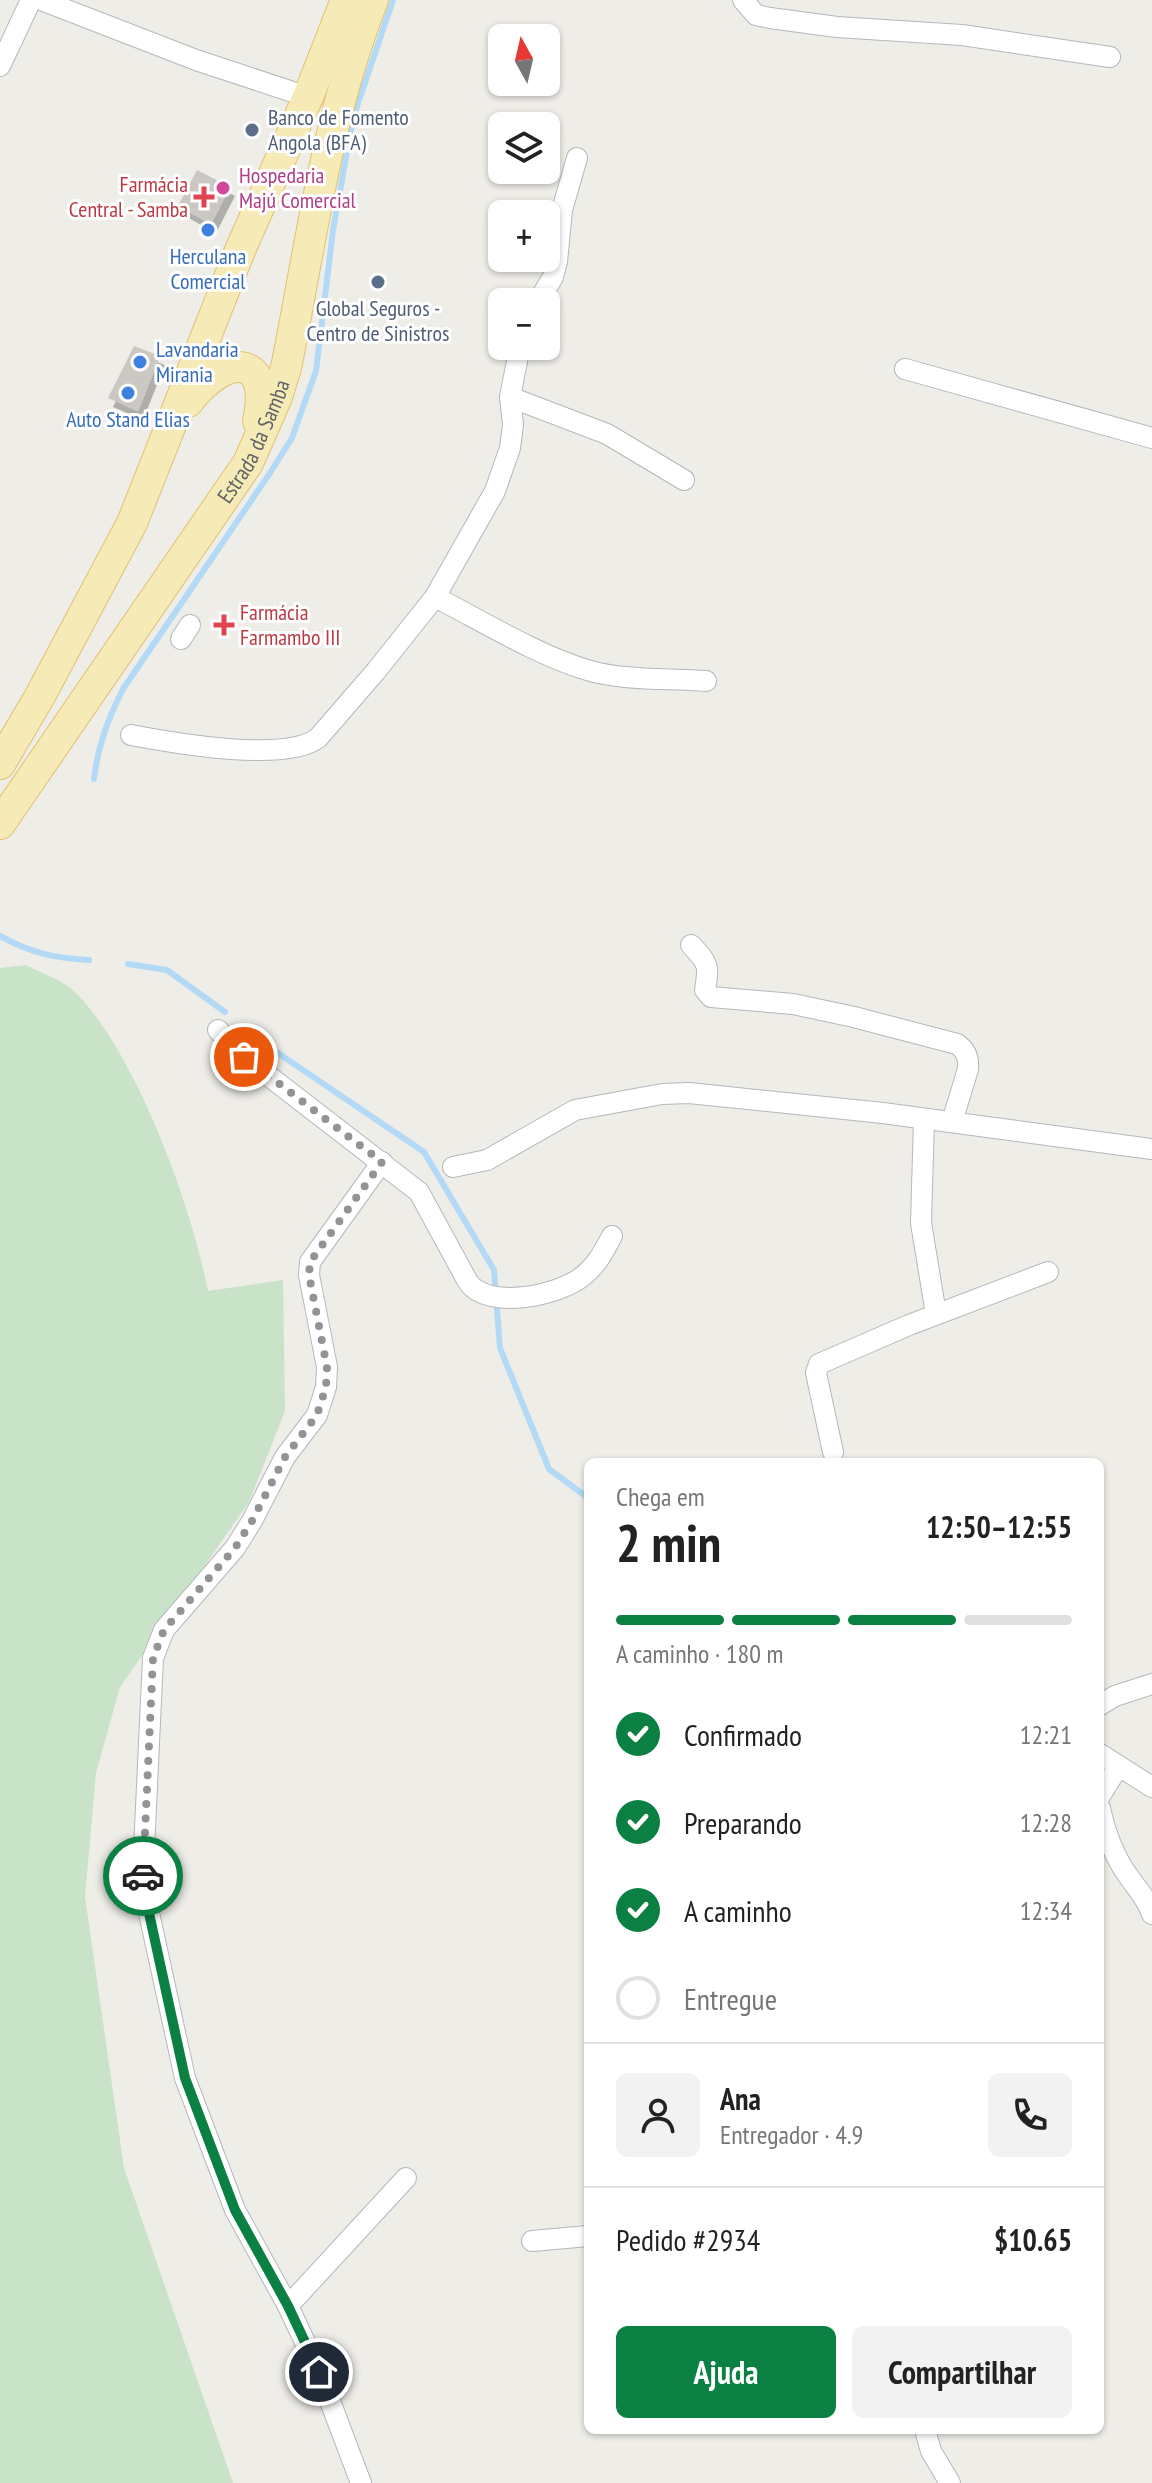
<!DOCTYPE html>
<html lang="pt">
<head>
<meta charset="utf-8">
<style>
	body { margin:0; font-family:"PT Sans Narrow",sans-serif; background:#f2f2f2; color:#222; height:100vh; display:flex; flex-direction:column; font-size:30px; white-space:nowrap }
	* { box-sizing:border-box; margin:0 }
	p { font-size:26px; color:#767676 }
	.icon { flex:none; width:44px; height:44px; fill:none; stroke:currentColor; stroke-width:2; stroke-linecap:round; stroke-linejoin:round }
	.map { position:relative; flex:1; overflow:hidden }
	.panel { position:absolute; left:584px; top:1458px; width:520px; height:976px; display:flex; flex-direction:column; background:#fff; border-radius:12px; box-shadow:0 2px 6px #0004 }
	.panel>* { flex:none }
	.needle { width:52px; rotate:352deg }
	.tools { position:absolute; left:488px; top:24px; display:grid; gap:16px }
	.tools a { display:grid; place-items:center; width:72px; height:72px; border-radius:12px; background:#fff; box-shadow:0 2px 6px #0004; font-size:40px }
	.pin { position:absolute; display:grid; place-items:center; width:68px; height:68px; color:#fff; margin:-34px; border:4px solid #fff; border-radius:50%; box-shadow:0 2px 8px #0007 }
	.courier { position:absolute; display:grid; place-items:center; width:80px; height:80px; margin:-40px; border:6px solid #0b8043; border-radius:50%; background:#fff; color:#222; box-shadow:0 2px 10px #0007 }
	.headline em { font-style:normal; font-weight:600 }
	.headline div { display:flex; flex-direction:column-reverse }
	.headline { display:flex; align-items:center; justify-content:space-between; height:136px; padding:0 32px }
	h1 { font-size:52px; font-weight:600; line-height:60px }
	.bar { display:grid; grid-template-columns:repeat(4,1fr); gap:12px 8px; align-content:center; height:96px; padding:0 32px }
	.bar i { height:10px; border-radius:6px; background:#e0e0e0 }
	.bar .current { background:#0b8043 }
	.bar p { grid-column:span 4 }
	.line { display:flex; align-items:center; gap:20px; padding:0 32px; border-top:2px solid #e0e0e0 }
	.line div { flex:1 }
	.round { display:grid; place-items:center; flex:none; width:84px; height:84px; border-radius:12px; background:#f2f2f2 }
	ol { padding:0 32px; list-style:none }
	li { display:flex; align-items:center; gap:24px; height:88px }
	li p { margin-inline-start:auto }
	li .icon { padding:8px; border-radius:50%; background:#0b8043; color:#fff; stroke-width:4 }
	li:last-child { color:#767676 }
	li i { width:44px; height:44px; border:4px solid #e0e0e0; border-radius:50% }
	.action { display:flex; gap:16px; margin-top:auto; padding:16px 32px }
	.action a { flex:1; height:92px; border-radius:12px; background:#0b8043; color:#fff; font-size:32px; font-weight:600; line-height:92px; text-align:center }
	.action a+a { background:#f2f2f2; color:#222 }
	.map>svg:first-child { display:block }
</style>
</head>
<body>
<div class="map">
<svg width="1152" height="2483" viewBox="0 0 1152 2483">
	<defs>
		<filter id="shadow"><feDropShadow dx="5" dy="9" stdDeviation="0" flood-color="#0004"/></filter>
	</defs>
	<rect width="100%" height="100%" fill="#efede8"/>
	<path fill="#c8e3c7" d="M 26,965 C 41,973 63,980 75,992 C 136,1053 192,1206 208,1291 L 283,1280 L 285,1411 L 249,1502 L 120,1687 L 96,1773 L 85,1897 L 124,2168 L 233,2483 L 0,2483 L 0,968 Z"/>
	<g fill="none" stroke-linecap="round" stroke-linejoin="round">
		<g stroke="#b2d9f5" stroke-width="6">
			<path d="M 94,779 C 98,745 108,719 123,689 L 270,473 L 292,438 L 316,371 L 333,230 L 353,118 L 393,0"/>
			<path d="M 0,936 C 31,953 54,958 89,960"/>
			<path d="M 128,964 L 167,970 L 225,1012"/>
			<path d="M 266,1045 L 424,1152 L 494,1270 L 500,1348 L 549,1469 L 588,1498"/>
		</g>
	</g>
	<g fill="#cbc8c4" filter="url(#shadow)">
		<path d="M 197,170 L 230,187 L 211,224 L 178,206 Z"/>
		<path d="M 134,346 L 160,356 L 138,411 L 108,398 Z"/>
	</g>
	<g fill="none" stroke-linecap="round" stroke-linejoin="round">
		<g stroke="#b5b7ba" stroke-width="22">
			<g id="street">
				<path d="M 41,0 L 196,60 L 308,97"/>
				<path d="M 743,0 L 756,15 L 770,18 L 837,27 L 962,35 L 1110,57"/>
				<path d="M 0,66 L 31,0"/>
				<path d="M 538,302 L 553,277 L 557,262 L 562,210 L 577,158"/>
				<path d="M 905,369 L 1152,438"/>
				<path d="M 510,397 L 607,434 L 684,480"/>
				<path d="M 435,597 C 482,621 537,655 587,670 C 624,681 667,678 706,681"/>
				<path d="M 181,639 L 190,625"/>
				<path d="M 131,735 C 173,743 285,763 318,738 L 376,671 L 435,597 L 495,491 L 510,448 L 513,425 L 510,397 L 520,346"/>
				<path d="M 691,945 C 709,964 709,965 705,990 L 711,997 L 793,1004 L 854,1017 L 957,1044 C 966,1050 969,1058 968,1069 L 952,1122"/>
				<path d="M 218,1030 L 244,1057 L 419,1192 L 468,1282 C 488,1311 560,1295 583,1276 C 597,1265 604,1251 612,1236"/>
				<path d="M 924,1119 L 921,1223 L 936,1314"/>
				<path d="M 453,1167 L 487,1160 L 575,1110 L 662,1094 L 689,1093 L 883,1113 L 1152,1149"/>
				<path d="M 833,1452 L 816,1373 L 819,1364 L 909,1325 L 1048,1272"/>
				<path d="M 1100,1705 L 1115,1696 L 1152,1684"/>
				<path d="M 1100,1754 L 1152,1787"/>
				<path d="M 1100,1796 L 1118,1767"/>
				<path d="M 1100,1808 C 1105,1831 1114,1857 1129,1877 C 1138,1890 1147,1899 1152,1914"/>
				<path d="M 532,2241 L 588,2236"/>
				<path d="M 288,2306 L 406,2178"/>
				<path d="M 925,2430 L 931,2451 L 950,2483"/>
				<path d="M 361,2483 L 319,2372 L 288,2306 L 235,2210 L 185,2078 L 147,1904 L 143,1871 L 153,1658 L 164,1630 L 235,1548 L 252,1521 L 285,1457 L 317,1415 L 326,1387 L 327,1367 L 309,1275 L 310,1262 L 382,1162"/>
			</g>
		</g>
		<g stroke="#e2c06e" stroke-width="32">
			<g id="primary">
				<path d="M 188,402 C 222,356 273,349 258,421"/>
				<path d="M 0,764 L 40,696 L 132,523 L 241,248 L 308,97 L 346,0"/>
				<path id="s1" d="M 0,824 L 248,463 L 277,397 L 286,368 C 311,244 326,119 373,0"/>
			</g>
		</g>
		<use href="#street" stroke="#fff" stroke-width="20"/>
		<use href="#primary" stroke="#f6ebb6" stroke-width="30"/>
	</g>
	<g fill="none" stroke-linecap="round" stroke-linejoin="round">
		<path stroke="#919394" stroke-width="8" stroke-dasharray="0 14.4" d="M 143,1876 L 153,1658 L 164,1630 L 235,1548 L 252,1521 L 285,1457 L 317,1415 L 326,1387 L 327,1367 L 309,1275 L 310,1262 L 382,1162 L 244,1057"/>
		<path stroke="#0b8043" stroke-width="10" d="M 143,1876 L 147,1904 L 185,2078 L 235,2210 L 288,2306 L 319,2372"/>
	</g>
	<g fill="#5c6f8a" stroke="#fff" stroke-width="3">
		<circle cx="252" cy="130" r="8"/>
		<circle cx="378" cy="282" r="8"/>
	</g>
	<circle fill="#d1479c" stroke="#fff" stroke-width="3" cx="223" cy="188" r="8"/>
	<g fill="#e0444e" stroke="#fff" stroke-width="3">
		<path d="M200 185h8v8h8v8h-8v8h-8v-8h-8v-8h8z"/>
		<path d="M220 613h8v8h8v8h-8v8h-8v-8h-8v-8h8z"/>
	</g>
	<g fill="#3f7fe0" stroke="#fff" stroke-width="3">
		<circle cx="208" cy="230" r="8"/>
		<circle cx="140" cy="362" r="8"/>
		<circle cx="128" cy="393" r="8"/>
	</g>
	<g text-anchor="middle" stroke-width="6" stroke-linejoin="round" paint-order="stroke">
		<g font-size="22" fill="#4e5e75" stroke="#fff" text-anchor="start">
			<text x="268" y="125">Banco de Fomento<tspan x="268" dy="25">Angola (BFA)</tspan></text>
			<text x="378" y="316" text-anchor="middle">Global Seguros -<tspan x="378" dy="25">Centro de Sinistros</tspan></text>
		</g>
		<g font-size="22" fill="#b23c85" stroke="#fff" text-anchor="start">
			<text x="239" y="183">Hospedaria<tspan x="239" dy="25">Majú Comercial</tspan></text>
		</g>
		<g font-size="22" fill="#be3a42" stroke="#fff" text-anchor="end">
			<text x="188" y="192">Farmácia<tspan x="188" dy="25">Central - Samba</tspan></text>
			<text x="240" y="620" text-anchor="start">Farmácia<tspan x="240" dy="25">Farmambo III</tspan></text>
		</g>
		<g font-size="22" fill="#366cbe" stroke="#fff">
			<text x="208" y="264">Herculana<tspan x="208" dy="25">Comercial</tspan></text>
			<text x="156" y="357" text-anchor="start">Lavandaria<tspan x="156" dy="25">Mirania</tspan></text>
			<text x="128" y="427">Auto Stand Elias</text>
		</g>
		<g font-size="22" fill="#5f6266" stroke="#fff">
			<text dy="8" stroke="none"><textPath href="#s1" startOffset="460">Estrada da Samba</textPath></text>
		</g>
	</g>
</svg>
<div class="tools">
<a><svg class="needle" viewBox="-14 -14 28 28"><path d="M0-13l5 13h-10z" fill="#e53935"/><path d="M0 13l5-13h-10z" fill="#767676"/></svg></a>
<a><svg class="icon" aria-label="layers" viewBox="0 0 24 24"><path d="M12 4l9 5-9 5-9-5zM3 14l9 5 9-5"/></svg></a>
<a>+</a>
<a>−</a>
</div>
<div class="pin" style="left:244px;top:1057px;background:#ea580c"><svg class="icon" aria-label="bag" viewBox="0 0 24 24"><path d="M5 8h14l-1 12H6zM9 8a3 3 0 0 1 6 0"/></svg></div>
<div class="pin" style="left:319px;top:2372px;background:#1f2937"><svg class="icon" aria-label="home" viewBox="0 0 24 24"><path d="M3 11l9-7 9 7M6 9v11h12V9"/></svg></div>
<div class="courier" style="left:143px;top:1876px"><svg class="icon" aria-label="car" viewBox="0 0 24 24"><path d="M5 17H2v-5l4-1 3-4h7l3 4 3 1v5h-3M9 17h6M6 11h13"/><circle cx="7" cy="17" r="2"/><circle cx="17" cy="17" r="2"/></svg></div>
<section class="panel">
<div class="headline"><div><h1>2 min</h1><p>Chega em</p></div><em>12:50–12:55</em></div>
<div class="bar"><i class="current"></i><i class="current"></i><i class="current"></i><i></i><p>A caminho · 180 m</p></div>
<ol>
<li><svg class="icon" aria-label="check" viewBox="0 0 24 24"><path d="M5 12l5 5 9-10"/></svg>Confirmado<p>12:21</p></li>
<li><svg class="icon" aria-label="check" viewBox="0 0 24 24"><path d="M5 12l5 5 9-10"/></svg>Preparando<p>12:28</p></li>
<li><svg class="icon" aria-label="check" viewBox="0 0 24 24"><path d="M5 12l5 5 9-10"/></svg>A caminho<p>12:34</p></li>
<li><i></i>Entregue</li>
</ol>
<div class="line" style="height:144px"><a class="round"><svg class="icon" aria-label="person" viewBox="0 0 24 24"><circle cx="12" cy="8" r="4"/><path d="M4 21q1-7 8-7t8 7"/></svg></a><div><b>Ana</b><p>Entregador · 4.9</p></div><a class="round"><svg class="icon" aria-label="phone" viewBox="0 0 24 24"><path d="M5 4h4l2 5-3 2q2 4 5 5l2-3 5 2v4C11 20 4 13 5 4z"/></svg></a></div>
<div class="line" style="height:104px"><div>Pedido #2934</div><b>$10.65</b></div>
<div class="action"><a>Ajuda</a><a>Compartilhar</a></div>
</section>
</div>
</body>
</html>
